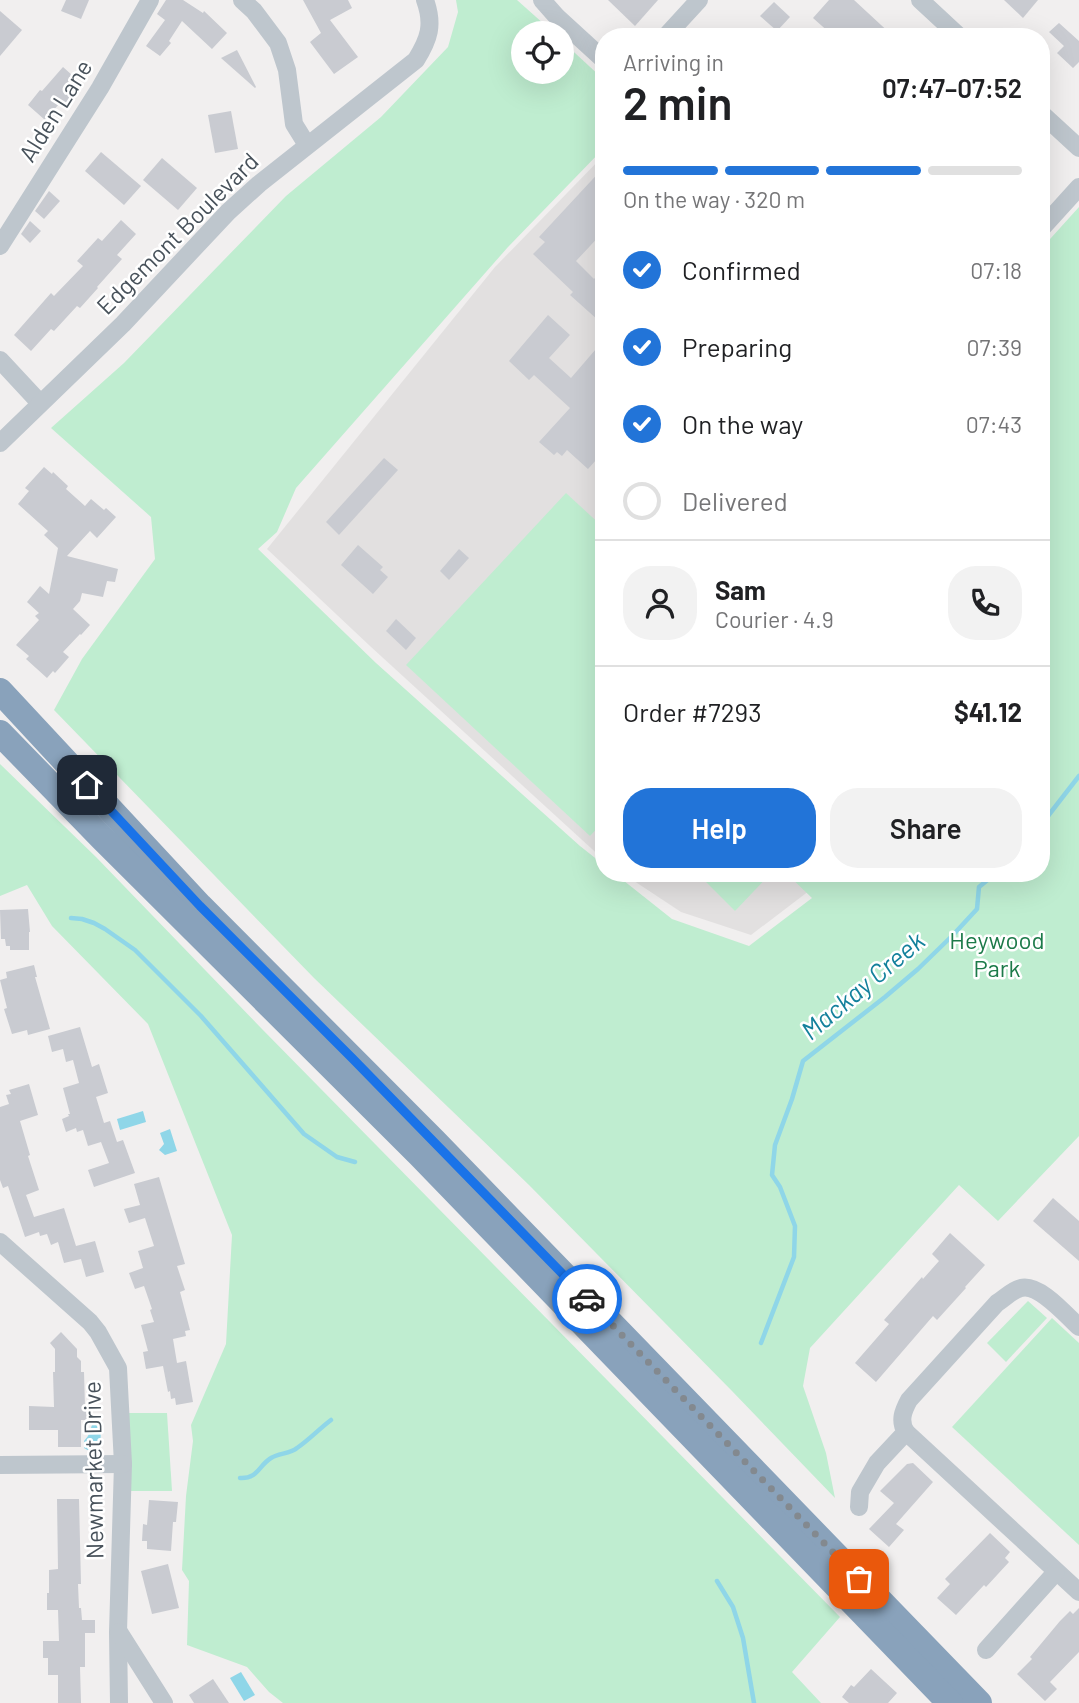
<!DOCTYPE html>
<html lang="en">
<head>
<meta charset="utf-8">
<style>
	body { margin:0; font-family:Barlow,sans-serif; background:#f2f2f2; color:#202124; height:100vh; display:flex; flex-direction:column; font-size:26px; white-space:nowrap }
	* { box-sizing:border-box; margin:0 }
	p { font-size:23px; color:#757577 }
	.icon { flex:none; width:38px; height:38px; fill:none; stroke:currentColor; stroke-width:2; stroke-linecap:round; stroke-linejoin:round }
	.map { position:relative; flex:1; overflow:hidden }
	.details { position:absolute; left:595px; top:28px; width:455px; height:854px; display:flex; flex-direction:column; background:#fff; border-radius:28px; box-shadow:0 7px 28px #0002 }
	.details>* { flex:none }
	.buttons { position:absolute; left:511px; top:21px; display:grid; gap:14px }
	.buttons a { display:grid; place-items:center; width:63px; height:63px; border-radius:50%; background:#fff; box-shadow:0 7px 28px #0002; font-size:35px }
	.pin { position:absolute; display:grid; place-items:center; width:60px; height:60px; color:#fff; margin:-30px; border-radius:14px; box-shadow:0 4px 10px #0006 }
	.courier { position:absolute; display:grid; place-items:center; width:70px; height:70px; margin:-35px; border:5px solid #1a73e8; border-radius:50%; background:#fff; color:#222; box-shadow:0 2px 9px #0007 }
	.headline em { font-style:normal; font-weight:600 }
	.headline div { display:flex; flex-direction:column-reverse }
	.headline { display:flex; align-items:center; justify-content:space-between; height:119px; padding:0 28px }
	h1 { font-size:46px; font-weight:600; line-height:52px }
	.bar { display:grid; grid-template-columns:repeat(4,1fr); gap:10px 7px; align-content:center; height:84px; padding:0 28px }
	.bar i { height:9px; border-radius:5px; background:#e0e0e0 }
	.bar .selected { background:#2274d8 }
	.bar p { grid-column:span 4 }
	.line { display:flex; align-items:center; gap:18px; padding:0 28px; border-top:2px solid #e0e0e0 }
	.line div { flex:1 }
	.round { display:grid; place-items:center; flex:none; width:74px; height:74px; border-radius:28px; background:#f2f2f2 }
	ol { padding:0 28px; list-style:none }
	li { display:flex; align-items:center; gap:21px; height:77px }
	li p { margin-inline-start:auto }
	li .icon { padding:7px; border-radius:50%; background:#2274d8; color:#fff; stroke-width:4 }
	li:last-child { color:#757577 }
	li i { width:38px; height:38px; border:4px solid #e0e0e0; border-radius:50% }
	.button { display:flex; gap:14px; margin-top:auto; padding:14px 28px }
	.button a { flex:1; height:80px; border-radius:28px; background:#2274d8; color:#fff; font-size:28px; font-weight:600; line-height:80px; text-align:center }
	.button a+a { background:#f2f2f2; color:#202124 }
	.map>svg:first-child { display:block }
</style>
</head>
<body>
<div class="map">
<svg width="1079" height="1703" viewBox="0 0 1079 1703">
	<rect width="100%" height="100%" fill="#f1efef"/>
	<g fill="#e2e0e0">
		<path d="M 604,155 L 604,860 L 370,646 L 267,549 L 495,267 Z"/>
		<path d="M 622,873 L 829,873 L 822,881 L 751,935 L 681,912 Z"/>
	</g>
	<g fill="#bfedd0">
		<path d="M 456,0 L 517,0 L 554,33 L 523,33 L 523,72 L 562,72 L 562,41 L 602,78 L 595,88 L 604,96 L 604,148 L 508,247 L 296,488 L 277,532 L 258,549 L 376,663 L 580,846 L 604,865 L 604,873 L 614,873 L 672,919 L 749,946 L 812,898 L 786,873 L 1041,873 L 1041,249 L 1079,207 L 1079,1136 L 998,1221 L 959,1185 L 810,1348 L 803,1386 L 826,1453 L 835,1498 L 732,1391 L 529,1185 L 314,978 L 54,710 L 82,659 L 155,559 L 151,517 L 51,428 L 124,363 L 286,196 L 381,117 L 448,47 L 458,12 Z"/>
		<path d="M 566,493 L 604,528 L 604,821 L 590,836 L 406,665 Z"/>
		<path d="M 0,764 L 96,857 L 262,1029 L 840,1617 L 792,1672 L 821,1703 L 283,1703 L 269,1692 L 247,1667 L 187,1645 L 189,1581 L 182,1570 L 186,1496 L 193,1441 L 191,1425 L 226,1344 L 232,1235 L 148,1024 L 52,926 L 27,885 L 0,896 Z"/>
		<path d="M 697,873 L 771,873 L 735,911 Z"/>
		<path d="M 1028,1301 L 1047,1318 L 1006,1362 L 987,1343 Z"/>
		<path d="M 1052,1318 L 1079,1343 L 1079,1545 L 952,1427 Z"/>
		<path d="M 125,1413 L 167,1413 L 172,1491 L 129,1491 Z"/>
	</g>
	<g fill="#8fd6e8">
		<path d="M 143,1111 L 146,1122 L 120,1130 L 117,1119 Z"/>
		<path d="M 170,1129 L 177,1151 L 165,1155 L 159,1150 L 164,1144 L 160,1133 Z"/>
		<path d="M 92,1425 L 96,1425 C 105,1435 100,1445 91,1452 L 84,1448 L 84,1441 L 88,1436 Z"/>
		<path d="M 241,1672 L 255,1695 L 244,1701 L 230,1678 Z"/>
	</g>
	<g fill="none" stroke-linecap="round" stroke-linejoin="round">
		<g stroke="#8fd6e8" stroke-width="4.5">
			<path d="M 1041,825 L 1079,776"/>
			<path d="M 71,918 L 82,919 L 94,923 L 105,929 L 135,950 L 201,1016 L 304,1134 L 337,1157 L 355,1162"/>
			<path d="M 761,1343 L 794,1257 L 795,1226 L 780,1187 L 772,1175 L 775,1145 L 792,1099 L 803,1061 L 885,997 L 918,969 L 953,935 L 977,909 L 979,887 L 996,873"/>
			<path d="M 240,1478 C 258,1479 259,1465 271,1458 C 279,1453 290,1454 297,1448 C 309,1440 319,1429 331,1420"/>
			<path d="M 717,1581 L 733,1607 L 743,1638 L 754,1703"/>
		</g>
	</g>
	<g fill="#c9cbd1">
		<path d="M 66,0 L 89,0 L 81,19 L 61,11 Z"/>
		<path d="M 166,0 L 183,0 L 203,13 L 204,11 L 227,33 L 212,49 L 182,21 L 169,41 L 171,43 L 160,56 L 146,46 L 165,20 L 157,14 Z"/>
		<path d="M 303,0 L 348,0 L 352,8 L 330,20 L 358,57 L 334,74 L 310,42 L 321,33 Z"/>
		<path d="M 608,0 L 658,0 L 635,26 Z"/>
		<path d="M 829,0 L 854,0 L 894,37 L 841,37 L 834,31 L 831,34 L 813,18 Z"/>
		<path d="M 1004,0 L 1038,0 L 1023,18 Z"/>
		<path d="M 774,2 L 790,17 L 777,31 L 760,16 Z"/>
		<path d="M 0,11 L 22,30 L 0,56 Z"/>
		<path d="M 1059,23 L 1079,41 L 1079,62 L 1073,68 L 1057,53 L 1064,46 L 1049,32 Z"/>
		<path d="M 237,50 L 256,87 L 255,88 L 221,58 Z"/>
		<path d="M 63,67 L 82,84 L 63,107 L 59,104 L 45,120 L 28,105 L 40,90 L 42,91 Z"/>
		<path d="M 231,111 L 238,149 L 215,153 L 208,115 Z"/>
		<path d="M 101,152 L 141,186 L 124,205 L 85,171 Z"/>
		<path d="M 162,158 L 197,188 L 178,210 L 143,180 Z"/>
		<path d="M 604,167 L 604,231 L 576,261 L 594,279 L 604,268 L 604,314 L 598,320 L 570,295 L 573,292 L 533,254 L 545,242 L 539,237 Z"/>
		<path d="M 49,191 L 60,201 L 44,219 L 35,211 Z"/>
		<path d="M 121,220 L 136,234 L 117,255 L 122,259 L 97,287 L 98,288 L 80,308 L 77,306 L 54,331 L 51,329 L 31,351 L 14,335 L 51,293 L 54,296 L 83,266 L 77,261 L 98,238 L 102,241 Z"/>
		<path d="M 30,221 L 41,231 L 30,243 L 21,234 Z"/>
		<path d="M 548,315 L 570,335 L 549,358 L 571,378 L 596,349 L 604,356 L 604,451 L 588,469 L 567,450 L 562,456 L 557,452 L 554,455 L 539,442 L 570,408 L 534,375 L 529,380 L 509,361 Z"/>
		<path d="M 384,458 L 398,470 L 339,535 L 326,522 Z"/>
		<path d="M 44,467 L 52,474 L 53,472 L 68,486 L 66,489 L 85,506 L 91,499 L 104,510 L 106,508 L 116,517 L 97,538 L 90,531 L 67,556 L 118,569 L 115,582 L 107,581 L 103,597 L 82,593 L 80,601 L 73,609 L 90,625 L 81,635 L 80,634 L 63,652 L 69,657 L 55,673 L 53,671 L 47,678 L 26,659 L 29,656 L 16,645 L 39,620 L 35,616 L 39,613 L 27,602 L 40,586 L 49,594 L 58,548 L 44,535 L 48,531 L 18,504 L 29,491 L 25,488 Z"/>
		<path d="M 358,545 L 383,567 L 380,570 L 388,577 L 373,594 L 341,565 Z"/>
		<path d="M 459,549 L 469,558 L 449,580 L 440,571 Z"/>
		<path d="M 396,619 L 416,638 L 406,650 L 386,631 Z"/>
		<path d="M 28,909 L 30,932 L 29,932 L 29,950 L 10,950 L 10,946 L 6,946 L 5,939 L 1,939 L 0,910 Z"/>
		<path d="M 34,965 L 37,977 L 35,977 L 50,1029 L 28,1035 L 27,1030 L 12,1034 L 4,1009 L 7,1008 L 0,980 L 7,978 L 6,972 Z"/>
		<path d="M 80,1027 L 92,1067 L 99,1064 L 108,1093 L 96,1097 L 104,1123 L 110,1121 L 117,1142 L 123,1140 L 135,1173 L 94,1187 L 88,1170 L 109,1163 L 101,1142 L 88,1146 L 83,1130 L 77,1132 L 76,1128 L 66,1132 L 62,1119 L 69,1116 L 68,1114 L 70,1114 L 63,1088 L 79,1083 L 73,1060 L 66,1062 L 63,1049 L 52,1052 L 48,1036 Z"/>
		<path d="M 29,1084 L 38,1115 L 20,1121 L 30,1155 L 28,1156 L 39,1190 L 26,1195 L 34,1217 L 64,1208 L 76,1246 L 95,1241 L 104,1272 L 86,1277 L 81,1259 L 64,1263 L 58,1242 L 51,1245 L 47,1234 L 40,1236 L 39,1232 L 25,1237 L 8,1186 L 3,1188 L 0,1180 L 0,1107 L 9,1104 L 6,1095 L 11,1094 L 9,1090 Z"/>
		<path d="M 159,1177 L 185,1264 L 177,1266 L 185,1290 L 180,1292 L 190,1330 L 185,1331 L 186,1336 L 173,1339 L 177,1363 L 186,1361 L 193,1402 L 176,1405 L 175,1398 L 171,1399 L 170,1391 L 168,1392 L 163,1366 L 146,1369 L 143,1352 L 148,1351 L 141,1325 L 154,1322 L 150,1310 L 152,1309 L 144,1286 L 135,1289 L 129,1273 L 143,1268 L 138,1251 L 154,1246 L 145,1218 L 129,1223 L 124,1209 L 140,1205 L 134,1184 Z"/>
		<path d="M 1053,1198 L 1079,1221 L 1079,1261 L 1033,1221 Z"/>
		<path d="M 950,1233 L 985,1265 L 965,1287 L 966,1288 L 937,1320 L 933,1316 L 876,1382 L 855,1363 L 889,1324 L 884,1320 L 922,1277 L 923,1279 L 939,1261 L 932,1254 Z"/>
		<path d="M 61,1332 L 77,1349 L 77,1357 L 81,1361 L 81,1372 L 84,1372 L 85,1407 L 89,1407 L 89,1420 L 81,1420 L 81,1447 L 58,1447 L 58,1430 L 29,1430 L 29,1406 L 54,1407 L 53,1372 L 55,1372 L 55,1349 L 50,1343 Z"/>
		<path d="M 913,1463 L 933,1482 L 896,1524 L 904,1530 L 889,1547 L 869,1529 L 894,1503 L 880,1491 L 907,1464 Z"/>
		<path d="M 57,1499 L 79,1499 L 81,1584 L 78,1584 L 79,1608 L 81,1608 L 82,1620 L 95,1620 L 95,1633 L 85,1633 L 85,1667 L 80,1667 L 81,1703 L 58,1703 L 58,1675 L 48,1675 L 48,1658 L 43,1658 L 43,1641 L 59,1641 L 58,1610 L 47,1610 L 47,1593 L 49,1593 L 49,1570 L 58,1569 Z"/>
		<path d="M 149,1500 L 178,1502 L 176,1522 L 173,1522 L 171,1551 L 147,1549 L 147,1541 L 142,1541 L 143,1524 L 147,1525 Z"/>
		<path d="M 990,1533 L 1010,1552 L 1005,1558 L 1009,1562 L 986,1587 L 984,1585 L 956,1615 L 937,1598 L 950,1584 L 945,1579 Z"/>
		<path d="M 168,1564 L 179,1608 L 152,1614 L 141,1571 Z"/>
		<path d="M 1079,1608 L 1079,1652 L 1050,1682 L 1057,1689 L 1045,1701 L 1017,1674 L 1032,1659 L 1030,1657 L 1060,1621 L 1070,1611 L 1073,1614 Z"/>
		<path d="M 871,1669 L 897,1693 L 888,1703 L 849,1703 L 842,1697 L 851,1685 L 854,1687 Z"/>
		<path d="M 213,1679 L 229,1703 L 194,1703 L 189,1695 Z"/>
	</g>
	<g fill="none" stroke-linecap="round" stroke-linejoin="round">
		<g stroke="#bec6cd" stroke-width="18">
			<path d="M 242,0 L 254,11 L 278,43 L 287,70 L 294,124 L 307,145"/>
			<path d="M 542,0 L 557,17 L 604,60"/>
			<path d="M 920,0 L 960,37"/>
			<path d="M 665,37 L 699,0"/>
			<path d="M 1041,113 L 1079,148"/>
			<path d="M 1041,229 L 1079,187"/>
			<path d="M 0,246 L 100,88 L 150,0"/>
			<path d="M 0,360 L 40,403"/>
			<path d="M 0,443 L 123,324 L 228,212 L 259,184 L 416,60 C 429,39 434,25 425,0"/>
			<path d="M 0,1242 L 90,1322 L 98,1332 L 118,1368 L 123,1464 L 118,1632 L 119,1703"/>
			<path d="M 906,1432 L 1079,1592"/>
			<path d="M 0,1465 L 123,1464"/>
			<path d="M 859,1507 L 860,1492 L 877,1463 L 906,1432 C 899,1421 903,1411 909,1400 L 997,1303 C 1005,1298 1012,1290 1021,1288 C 1039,1283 1066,1315 1079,1327"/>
			<path d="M 119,1632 L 164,1703"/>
			<path d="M 986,1650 L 1056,1572"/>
		</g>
		<g stroke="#89a2bb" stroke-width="26">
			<path d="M 0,691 L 200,906 L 434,1141 L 979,1703"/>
			<path d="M 0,733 L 102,838 L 420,1155 L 950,1703"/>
		</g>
	</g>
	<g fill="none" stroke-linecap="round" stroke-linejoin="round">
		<path stroke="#83898f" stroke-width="7" stroke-dasharray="0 12.6" d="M 587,1299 L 859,1579"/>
		<path stroke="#1a73e8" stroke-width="9" d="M 87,785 L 200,906 L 352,1058 L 587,1299"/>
	</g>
	<g text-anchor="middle" stroke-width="5" stroke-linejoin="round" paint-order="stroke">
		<g font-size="24" fill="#48525b" stroke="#fff">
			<text transform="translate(56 111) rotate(-58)" y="8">Alden Lane</text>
			<text transform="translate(178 234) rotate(-45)" y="8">Edgemont Boulevard</text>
			<text transform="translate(94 1470) rotate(-91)" y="8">Newmarket Drive</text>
		</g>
		<g font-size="24" fill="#1c7a49" stroke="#fff">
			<text x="997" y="949">Heywood<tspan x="997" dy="28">Park</tspan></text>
		</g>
		<g font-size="26" font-style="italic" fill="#13819c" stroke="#fff">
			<text transform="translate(863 986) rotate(-40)" y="9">Mackay Creek</text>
		</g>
	</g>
</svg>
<div class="buttons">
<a><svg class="icon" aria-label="locate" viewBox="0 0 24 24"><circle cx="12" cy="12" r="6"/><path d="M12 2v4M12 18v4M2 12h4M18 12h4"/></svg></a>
</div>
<div class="pin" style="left:859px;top:1579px;background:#ea580c"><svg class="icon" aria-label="bag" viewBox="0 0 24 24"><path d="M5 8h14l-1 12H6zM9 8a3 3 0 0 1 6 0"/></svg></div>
<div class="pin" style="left:87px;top:785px;background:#1f2937"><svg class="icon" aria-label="home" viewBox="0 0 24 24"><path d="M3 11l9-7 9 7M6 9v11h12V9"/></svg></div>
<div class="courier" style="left:587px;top:1299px"><svg class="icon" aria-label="car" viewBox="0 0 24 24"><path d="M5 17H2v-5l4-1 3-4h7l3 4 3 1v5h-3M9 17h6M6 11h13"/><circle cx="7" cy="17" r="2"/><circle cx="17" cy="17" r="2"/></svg></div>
<section class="details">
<div class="headline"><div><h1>2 min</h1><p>Arriving in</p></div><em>07:47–07:52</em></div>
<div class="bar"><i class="selected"></i><i class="selected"></i><i class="selected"></i><i></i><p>On the way · 320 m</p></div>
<ol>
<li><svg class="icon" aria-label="check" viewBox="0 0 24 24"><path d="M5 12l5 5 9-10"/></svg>Confirmed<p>07:18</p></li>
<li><svg class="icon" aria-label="check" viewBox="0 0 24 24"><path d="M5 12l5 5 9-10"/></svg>Preparing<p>07:39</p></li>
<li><svg class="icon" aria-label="check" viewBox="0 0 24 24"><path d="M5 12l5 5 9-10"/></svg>On the way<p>07:43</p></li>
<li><i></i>Delivered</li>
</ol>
<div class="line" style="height:126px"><a class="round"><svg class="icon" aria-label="person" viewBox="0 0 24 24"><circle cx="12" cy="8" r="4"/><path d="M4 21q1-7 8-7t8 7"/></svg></a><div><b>Sam</b><p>Courier · 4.9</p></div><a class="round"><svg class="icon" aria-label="phone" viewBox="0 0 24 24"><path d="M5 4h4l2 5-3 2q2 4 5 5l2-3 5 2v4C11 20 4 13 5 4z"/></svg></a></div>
<div class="line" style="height:91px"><div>Order #7293</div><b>$41.12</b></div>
<div class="button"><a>Help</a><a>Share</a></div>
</section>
</div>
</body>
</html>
